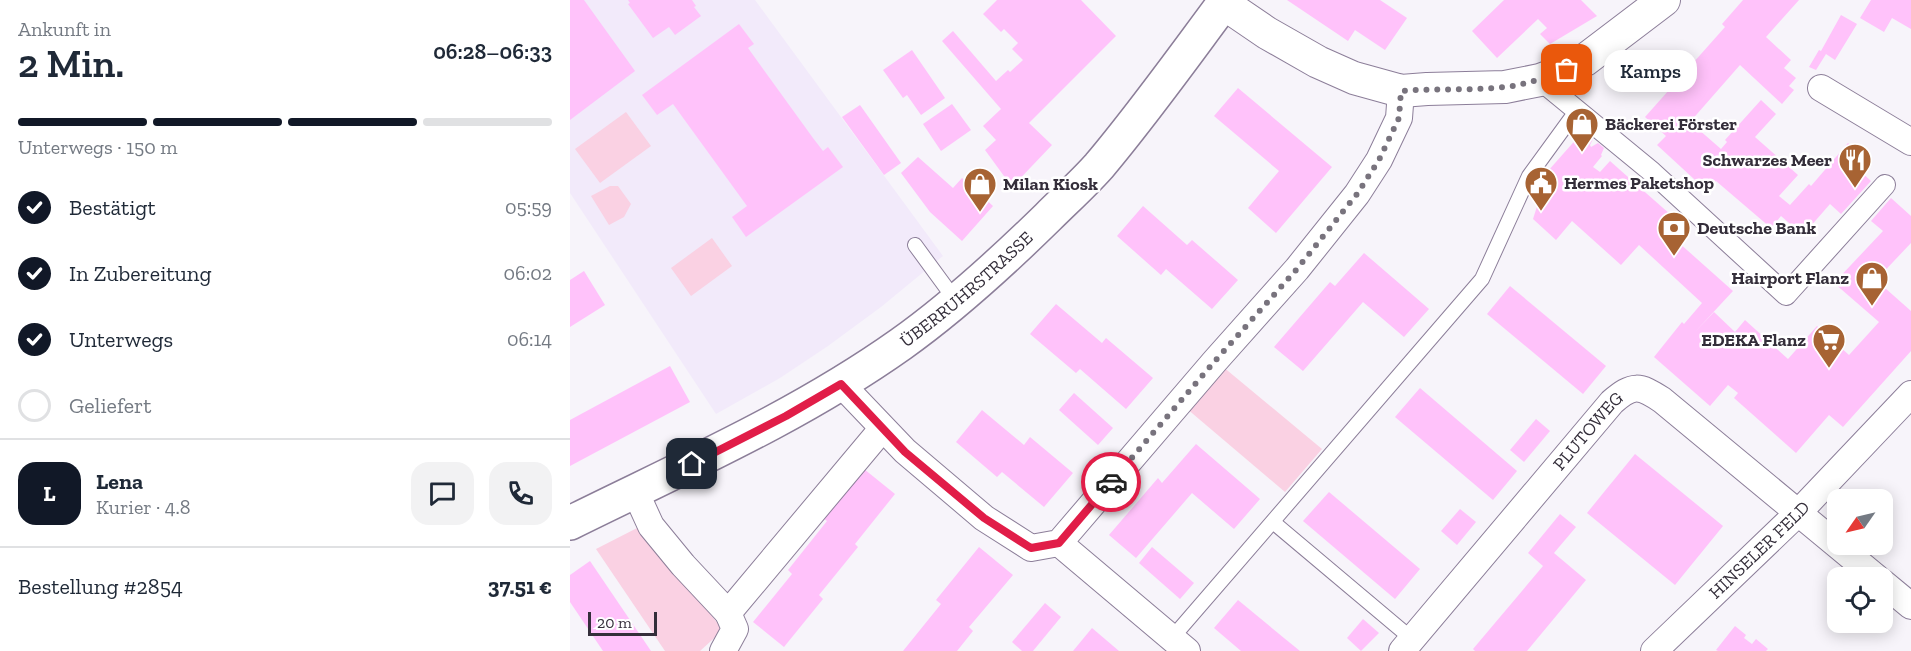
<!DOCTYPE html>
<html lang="de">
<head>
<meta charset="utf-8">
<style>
	body { margin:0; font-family:"Zilla Slab",serif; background:#f2f2f3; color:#1f2937; height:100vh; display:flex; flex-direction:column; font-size:22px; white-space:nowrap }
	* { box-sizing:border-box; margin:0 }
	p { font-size:20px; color:#747a83 }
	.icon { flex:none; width:33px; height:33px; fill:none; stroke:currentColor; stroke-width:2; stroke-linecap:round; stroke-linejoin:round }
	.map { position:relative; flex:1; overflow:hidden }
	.panel { display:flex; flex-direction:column; background:#fff; width:570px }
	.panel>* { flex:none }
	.needle { width:39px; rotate:236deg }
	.buttons { position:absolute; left:1257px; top:489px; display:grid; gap:12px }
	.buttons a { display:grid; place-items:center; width:66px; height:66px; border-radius:12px; background:#fff; box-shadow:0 3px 15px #0003; font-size:30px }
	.scale { position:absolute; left:18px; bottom:15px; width:69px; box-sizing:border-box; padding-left:6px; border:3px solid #342e3a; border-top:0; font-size:16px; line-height:21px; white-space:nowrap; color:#342e3a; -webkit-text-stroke:4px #fff; paint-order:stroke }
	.pin { position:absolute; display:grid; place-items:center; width:51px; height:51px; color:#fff; margin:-26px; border-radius:12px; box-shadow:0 3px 9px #0006 }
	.courier { position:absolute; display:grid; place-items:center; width:60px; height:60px; margin:-30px; border:4px solid #e11d48; border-radius:50%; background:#fff; color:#222; box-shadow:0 2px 8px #0007 }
	.bubble { position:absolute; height:42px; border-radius:18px; background:#fff; box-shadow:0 3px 15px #0003; font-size:20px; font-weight:600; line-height:42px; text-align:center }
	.overview em { font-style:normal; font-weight:600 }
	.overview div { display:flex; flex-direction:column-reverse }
	.overview { display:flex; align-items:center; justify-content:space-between; height:102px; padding:0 18px }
	h1 { font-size:39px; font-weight:600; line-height:45px }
	.bar { display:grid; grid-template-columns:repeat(4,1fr); gap:9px 6px; align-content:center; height:72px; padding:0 18px }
	.bar i { height:8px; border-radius:4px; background:#e0e1e3 }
	.bar .on { background:#111827 }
	.bar p { grid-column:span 4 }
	.line { display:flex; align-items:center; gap:15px; padding:0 18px; border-top:2px solid #e0e1e3 }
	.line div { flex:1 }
	.round { display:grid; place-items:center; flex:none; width:63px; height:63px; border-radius:18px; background:#f2f2f3 }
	ol { padding:0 18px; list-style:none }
	li { display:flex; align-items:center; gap:18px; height:66px }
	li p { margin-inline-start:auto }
	li .icon { padding:6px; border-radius:50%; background:#111827; color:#fff; stroke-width:4 }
	li:last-child { color:#747a83 }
	li i { width:33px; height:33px; border:3px solid #e0e1e3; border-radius:50% }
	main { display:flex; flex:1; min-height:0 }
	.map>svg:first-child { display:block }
</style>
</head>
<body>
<main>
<section class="panel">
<div class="overview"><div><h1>2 Min.</h1><p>Ankunft in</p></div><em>06:28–06:33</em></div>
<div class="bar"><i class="on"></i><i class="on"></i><i class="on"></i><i></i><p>Unterwegs · 150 m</p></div>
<ol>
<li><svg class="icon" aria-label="check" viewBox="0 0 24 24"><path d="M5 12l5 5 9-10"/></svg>Bestätigt<p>05:59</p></li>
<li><svg class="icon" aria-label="check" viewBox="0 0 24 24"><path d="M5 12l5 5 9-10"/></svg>In Zubereitung<p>06:02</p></li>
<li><svg class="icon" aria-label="check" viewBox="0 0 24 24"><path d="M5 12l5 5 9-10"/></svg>Unterwegs<p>06:14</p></li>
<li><i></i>Geliefert</li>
</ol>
<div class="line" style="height:108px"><b class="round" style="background:#111827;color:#fff">L</b><div><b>Lena</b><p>Kurier · 4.8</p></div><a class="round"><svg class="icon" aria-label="chat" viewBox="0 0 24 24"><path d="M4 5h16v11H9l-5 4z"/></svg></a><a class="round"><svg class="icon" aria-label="phone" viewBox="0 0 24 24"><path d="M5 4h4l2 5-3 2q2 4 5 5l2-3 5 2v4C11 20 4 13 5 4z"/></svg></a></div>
<div class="line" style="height:78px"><div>Bestellung #2854</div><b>37.51 €</b></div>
</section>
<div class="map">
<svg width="1341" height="651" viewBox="0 0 1341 651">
	<rect width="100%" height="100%" fill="#f7f4fa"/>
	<path fill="#f2eafa" d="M 0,0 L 185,0 L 373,256 L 311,307 L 258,346 L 210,378 L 146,414 L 0,193 Z"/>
	<g fill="#fad1e3">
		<path d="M 56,112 L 81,146 L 30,183 L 5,149 Z"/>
		<path d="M 40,186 L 48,186 L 61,204 L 54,217 L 39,225 L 21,196 Z"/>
		<path d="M 142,238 L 162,266 L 121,296 L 101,268 Z"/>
		<path d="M 652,366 L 752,449 L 715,492 L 616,408 Z"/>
		<path d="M 71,526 L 153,630 L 130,651 L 95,651 L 26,549 Z"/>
	</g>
	<g fill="#ffc2fa">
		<path d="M 0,0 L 14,0 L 65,71 L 0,120 Z"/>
		<path d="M 58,0 L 122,0 L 126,6 L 124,7 L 131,16 L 105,35 L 99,27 L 83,38 L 58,4 L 60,3 Z"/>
		<path d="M 427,0 L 511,0 L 546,36 L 459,123 L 482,145 L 442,187 L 415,150 L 426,140 L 413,126 L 431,109 L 372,41 L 383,31 L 426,81 L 438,70 L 440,72 L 453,60 L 442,49 L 448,43 L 434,29 L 431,32 L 413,14 Z"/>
		<path d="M 717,0 L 810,0 L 837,18 L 815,50 L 785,30 L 778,41 Z"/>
		<path d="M 934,0 L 1011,0 L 1027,16 L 980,44 L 970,34 L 977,28 L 968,19 L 927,58 L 902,31 Z"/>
		<path d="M 1173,0 L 1229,0 L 1196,37 L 1221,60 L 1214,68 L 1226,78 L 1219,86 L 1224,90 L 1212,104 L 1170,65 L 1120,122 L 1151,149 L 1157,142 L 1155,140 L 1191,100 L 1206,114 L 1185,137 L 1228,175 L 1209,196 L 1220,205 L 1239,184 L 1241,186 L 1278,143 L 1298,161 L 1289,170 L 1301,181 L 1271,214 L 1260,204 L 1233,235 L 1211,216 L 1201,228 L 1146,181 L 1137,191 L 1087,145 L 1096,136 L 1075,117 L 1155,27 L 1152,24 Z"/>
		<path d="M 1301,0 L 1341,0 L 1341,29 L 1322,18 L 1314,32 L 1290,18 Z"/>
		<path d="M 1271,15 L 1287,24 L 1265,60 L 1256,54 L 1246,70 L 1239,67 L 1249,50 L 1251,51 Z"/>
		<path d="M 169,24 L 184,44 L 178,48 L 243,138 L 253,151 L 258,147 L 273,167 L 176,237 L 162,217 L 177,206 L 103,104 L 87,115 L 72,95 Z"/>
		<path d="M 342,50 L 375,98 L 351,115 L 337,95 L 333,98 L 313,70 Z"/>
		<path d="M 668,88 L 762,167 L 706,233 L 678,208 L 709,171 L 644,116 Z"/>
		<path d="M 382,104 L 401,130 L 371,151 L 353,124 Z"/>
		<path d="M 290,105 L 331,163 L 314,175 L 272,117 Z"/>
		<path d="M 1017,134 L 1023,139 L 1020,145 L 1021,147 L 1028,143 L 1034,148 L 1031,155 L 1032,156 L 1023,167 L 1030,172 L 1040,161 L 1076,193 L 1109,222 L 1099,234 L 1163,291 L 1124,333 L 1144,312 L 1165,332 L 1175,320 L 1218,359 L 1247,326 L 1279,355 L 1309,322 L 1264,283 L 1313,231 L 1301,221 L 1321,198 L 1341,216 L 1341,243 L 1306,280 L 1341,311 L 1341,351 L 1273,427 L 1259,415 L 1226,453 L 1164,398 L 1168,393 L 1158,385 L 1140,406 L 1084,357 L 1112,322 L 1114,324 L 1132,303 L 1069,245 L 1051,265 L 1002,221 L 986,240 L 963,219 L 970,197 L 962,189 L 1009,136 L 1011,137 Z"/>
		<path d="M 348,157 L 383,188 L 392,178 L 423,206 L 392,241 L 360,212 L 331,173 Z"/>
		<path d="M 573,206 L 617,245 L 622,240 L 668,280 L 642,309 L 596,269 L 591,275 L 547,236 Z"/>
		<path d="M 794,253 L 859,309 L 834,337 L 793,302 L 733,371 L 704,347 L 760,282 L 765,286 Z"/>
		<path d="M 14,271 L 35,305 L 0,327 L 0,280 Z"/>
		<path d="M 940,286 L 1036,366 L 1013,394 L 917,314 Z"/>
		<path d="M 486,304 L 532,343 L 536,338 L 583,378 L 556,409 L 510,369 L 506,373 L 460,334 Z"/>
		<path d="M 100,366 L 120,402 L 0,466 L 0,420 Z"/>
		<path d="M 850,388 L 947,471 L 923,500 L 825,417 Z"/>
		<path d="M 504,393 L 543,428 L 528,445 L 489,410 Z"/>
		<path d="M 412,410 L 454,445 L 460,437 L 503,473 L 474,507 L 432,472 L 427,477 L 386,442 Z"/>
		<path d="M 966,419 L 980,431 L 954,462 L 940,450 Z"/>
		<path d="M 626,444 L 690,499 L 664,529 L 622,493 L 566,558 L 539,535 L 588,478 L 592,483 Z"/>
		<path d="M 1065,454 L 1153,526 L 1105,585 L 1017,513 Z"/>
		<path d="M 294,469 L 325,494 L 285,544 L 288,547 L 249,595 L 253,599 L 214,647 L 183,622 L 222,574 L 218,570 L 257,521 L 254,519 Z"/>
		<path d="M 759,492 L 850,569 L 825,599 L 733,521 Z"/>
		<path d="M 890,509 L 906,522 L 887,545 L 871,531 Z"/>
		<path d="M 990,514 L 1006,527 L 984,553 L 1016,580 L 957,651 L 905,651 L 903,649 L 973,566 L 958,553 Z"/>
		<path d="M 409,547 L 443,575 L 399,627 L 403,631 L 387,651 L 333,651 L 371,604 L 366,600 Z"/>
		<path d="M 582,547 L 624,583 L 610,599 L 569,563 Z"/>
		<path d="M 20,561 L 81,651 L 33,651 L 0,602 L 0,575 Z"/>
		<path d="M 668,600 L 714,638 L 730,651 L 671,651 L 644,628 Z"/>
		<path d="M 475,603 L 491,617 L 463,651 L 452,651 L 442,642 Z"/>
		<path d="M 793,619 L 809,633 L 791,651 L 777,638 Z"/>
		<path d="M 1165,626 L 1176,635 L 1174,638 L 1182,644 L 1186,639 L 1198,649 L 1196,651 L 1148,651 L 1146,650 Z"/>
		<path d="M 522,628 L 549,651 L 503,651 Z"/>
	</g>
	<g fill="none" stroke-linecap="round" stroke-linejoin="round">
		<g stroke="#8c7e99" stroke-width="16">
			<g id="service">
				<path d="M 345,245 L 386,301"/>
				<path d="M 703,522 L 842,639"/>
				<path d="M 602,638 L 912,279 L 959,176 L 1007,110"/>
			</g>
		</g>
		<g stroke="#8c7e99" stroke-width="22">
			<path id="pedestrian" d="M 970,80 L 1082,172 L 1216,295 L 1315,185"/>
		</g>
		<g stroke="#8c7e99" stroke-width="28">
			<g id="minor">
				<path d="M 1251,88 L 1341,142"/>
				<path d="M 271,384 L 335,451 L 414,518 L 461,548 L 489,543 L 645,361 L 727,269 L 787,194 L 809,160 L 829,118 L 831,91"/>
				<path d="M 65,491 L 81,526 L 113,565 L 158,613 L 312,429"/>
				<path d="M 489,543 L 617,651"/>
				<path d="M 1312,582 L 1341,606"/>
				<path d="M 153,651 L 165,629 L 158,613"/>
				<path id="s1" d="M 832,651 L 1042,402 C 1063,384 1069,385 1092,400 L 1307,578"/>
				<path id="s2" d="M 1084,651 L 1228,513 L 1341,394"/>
			</g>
		</g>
		<g stroke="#8c7e99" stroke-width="34">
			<path id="tertiary" d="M 653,3 L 697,33 L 748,62 L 784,78 L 831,91 L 857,89 L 935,87 L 970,80 L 997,70 L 1015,60 L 1094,0"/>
		</g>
		<g stroke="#8c7e99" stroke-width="36">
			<g id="secondary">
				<path id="s3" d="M 0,523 C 113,467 228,417 331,344 C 383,307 432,262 478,217 C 495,200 513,184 529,166 C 573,114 615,55 656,0"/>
			</g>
		</g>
		<use href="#service" stroke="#fff" stroke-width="14"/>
		<use href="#pedestrian" stroke="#fff" stroke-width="20"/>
		<use href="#minor" stroke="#fff" stroke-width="26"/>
		<use href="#tertiary" stroke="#fff" stroke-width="32"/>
		<use href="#secondary" stroke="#fff" stroke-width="33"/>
	</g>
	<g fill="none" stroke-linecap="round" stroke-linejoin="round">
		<path stroke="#78737d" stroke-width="6" stroke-dasharray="0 10.8" d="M 541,482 L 645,361 L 727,269 L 787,194 L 809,160 L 829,118 L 831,91 C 866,88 900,91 934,87 C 956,85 976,77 997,70"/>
		<path stroke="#e11d48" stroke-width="8" d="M 122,464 L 216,416 L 271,384 L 335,452 L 414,518 L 461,548 L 489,543 L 541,482"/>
	</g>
	<defs>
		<g id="shop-pin" transform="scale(1.725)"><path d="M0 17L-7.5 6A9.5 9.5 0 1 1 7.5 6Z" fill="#a76333" stroke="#fff"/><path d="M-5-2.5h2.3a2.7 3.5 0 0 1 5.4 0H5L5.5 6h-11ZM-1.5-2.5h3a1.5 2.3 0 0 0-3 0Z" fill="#fff"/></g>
		<g id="restaurant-pin" transform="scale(1.725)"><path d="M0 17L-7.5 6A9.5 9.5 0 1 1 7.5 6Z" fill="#a76333" stroke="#fff"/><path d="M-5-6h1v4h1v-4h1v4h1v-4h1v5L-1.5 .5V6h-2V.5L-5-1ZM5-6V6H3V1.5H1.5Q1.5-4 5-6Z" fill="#fff"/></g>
		<g id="civic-pin" transform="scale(1.725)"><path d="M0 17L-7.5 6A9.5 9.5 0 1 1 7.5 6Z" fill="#a76333" stroke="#fff"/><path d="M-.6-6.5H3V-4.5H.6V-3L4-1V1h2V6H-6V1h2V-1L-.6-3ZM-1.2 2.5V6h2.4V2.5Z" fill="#fff"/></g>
		<g id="bank-pin" transform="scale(1.725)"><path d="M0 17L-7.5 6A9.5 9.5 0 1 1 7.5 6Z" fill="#a76333" stroke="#fff"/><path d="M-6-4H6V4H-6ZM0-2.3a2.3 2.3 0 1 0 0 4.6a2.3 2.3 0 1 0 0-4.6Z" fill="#fff"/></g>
		<g id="supermarket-pin" transform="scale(1.725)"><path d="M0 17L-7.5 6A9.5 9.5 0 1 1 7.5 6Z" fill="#a76333" stroke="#fff"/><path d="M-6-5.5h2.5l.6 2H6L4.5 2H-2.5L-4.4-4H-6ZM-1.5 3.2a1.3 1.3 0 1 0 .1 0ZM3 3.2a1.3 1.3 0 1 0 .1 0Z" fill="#fff"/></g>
	</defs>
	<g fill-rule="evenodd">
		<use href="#shop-pin" x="1012" y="124"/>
		<use href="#restaurant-pin" x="1285" y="160"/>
		<use href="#civic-pin" x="971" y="183"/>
		<use href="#shop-pin" x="410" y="184"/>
		<use href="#bank-pin" x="1104" y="228"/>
		<use href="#shop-pin" x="1302" y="278"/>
		<use href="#supermarket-pin" x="1259" y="340"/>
	</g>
	<g text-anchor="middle" stroke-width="5" stroke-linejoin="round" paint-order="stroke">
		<g font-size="18" font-weight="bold" fill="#342e3a" stroke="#fff" text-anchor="start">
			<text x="1035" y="130">Bäckerei Förster</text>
			<text x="1262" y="166" text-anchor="end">Schwarzes Meer</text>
			<text x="994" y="189">Hermes Paketshop</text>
			<text x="433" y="190">Milan Kiosk</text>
			<text x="1127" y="234">Deutsche Bank</text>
			<text x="1279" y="284" text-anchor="end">Hairport Flanz</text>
			<text x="1236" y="346" text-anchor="end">EDEKA Flanz</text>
		</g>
		<g font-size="18" fill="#342e3a" stroke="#fff">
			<text dy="6" stroke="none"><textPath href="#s3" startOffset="462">ÜBERRUHRSTRASSE</textPath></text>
			<text dy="6" stroke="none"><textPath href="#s1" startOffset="288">PLUTOWEG</textPath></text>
			<text dy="6" stroke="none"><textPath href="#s2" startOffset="146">HINSELER FELD</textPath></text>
		</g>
	</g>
</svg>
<div class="buttons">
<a><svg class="needle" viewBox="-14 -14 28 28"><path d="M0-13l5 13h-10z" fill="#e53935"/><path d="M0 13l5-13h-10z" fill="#747a83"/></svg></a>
<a><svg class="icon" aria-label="locate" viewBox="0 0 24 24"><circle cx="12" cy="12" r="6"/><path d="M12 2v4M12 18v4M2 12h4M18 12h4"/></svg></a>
</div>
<div class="scale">20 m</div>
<div class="pin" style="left:997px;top:70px;background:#ea580c"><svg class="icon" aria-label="bag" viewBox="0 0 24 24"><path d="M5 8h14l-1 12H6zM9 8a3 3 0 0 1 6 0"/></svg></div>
<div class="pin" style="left:122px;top:464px;background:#1f2937"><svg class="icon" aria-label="home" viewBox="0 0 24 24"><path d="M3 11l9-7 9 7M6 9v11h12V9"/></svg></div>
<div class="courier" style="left:541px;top:482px"><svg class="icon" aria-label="car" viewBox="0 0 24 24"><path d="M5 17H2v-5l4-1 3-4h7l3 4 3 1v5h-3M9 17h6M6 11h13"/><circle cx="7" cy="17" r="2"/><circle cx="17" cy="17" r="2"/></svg></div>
<div class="bubble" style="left:1034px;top:50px;width:93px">Kamps</div>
</div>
</main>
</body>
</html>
